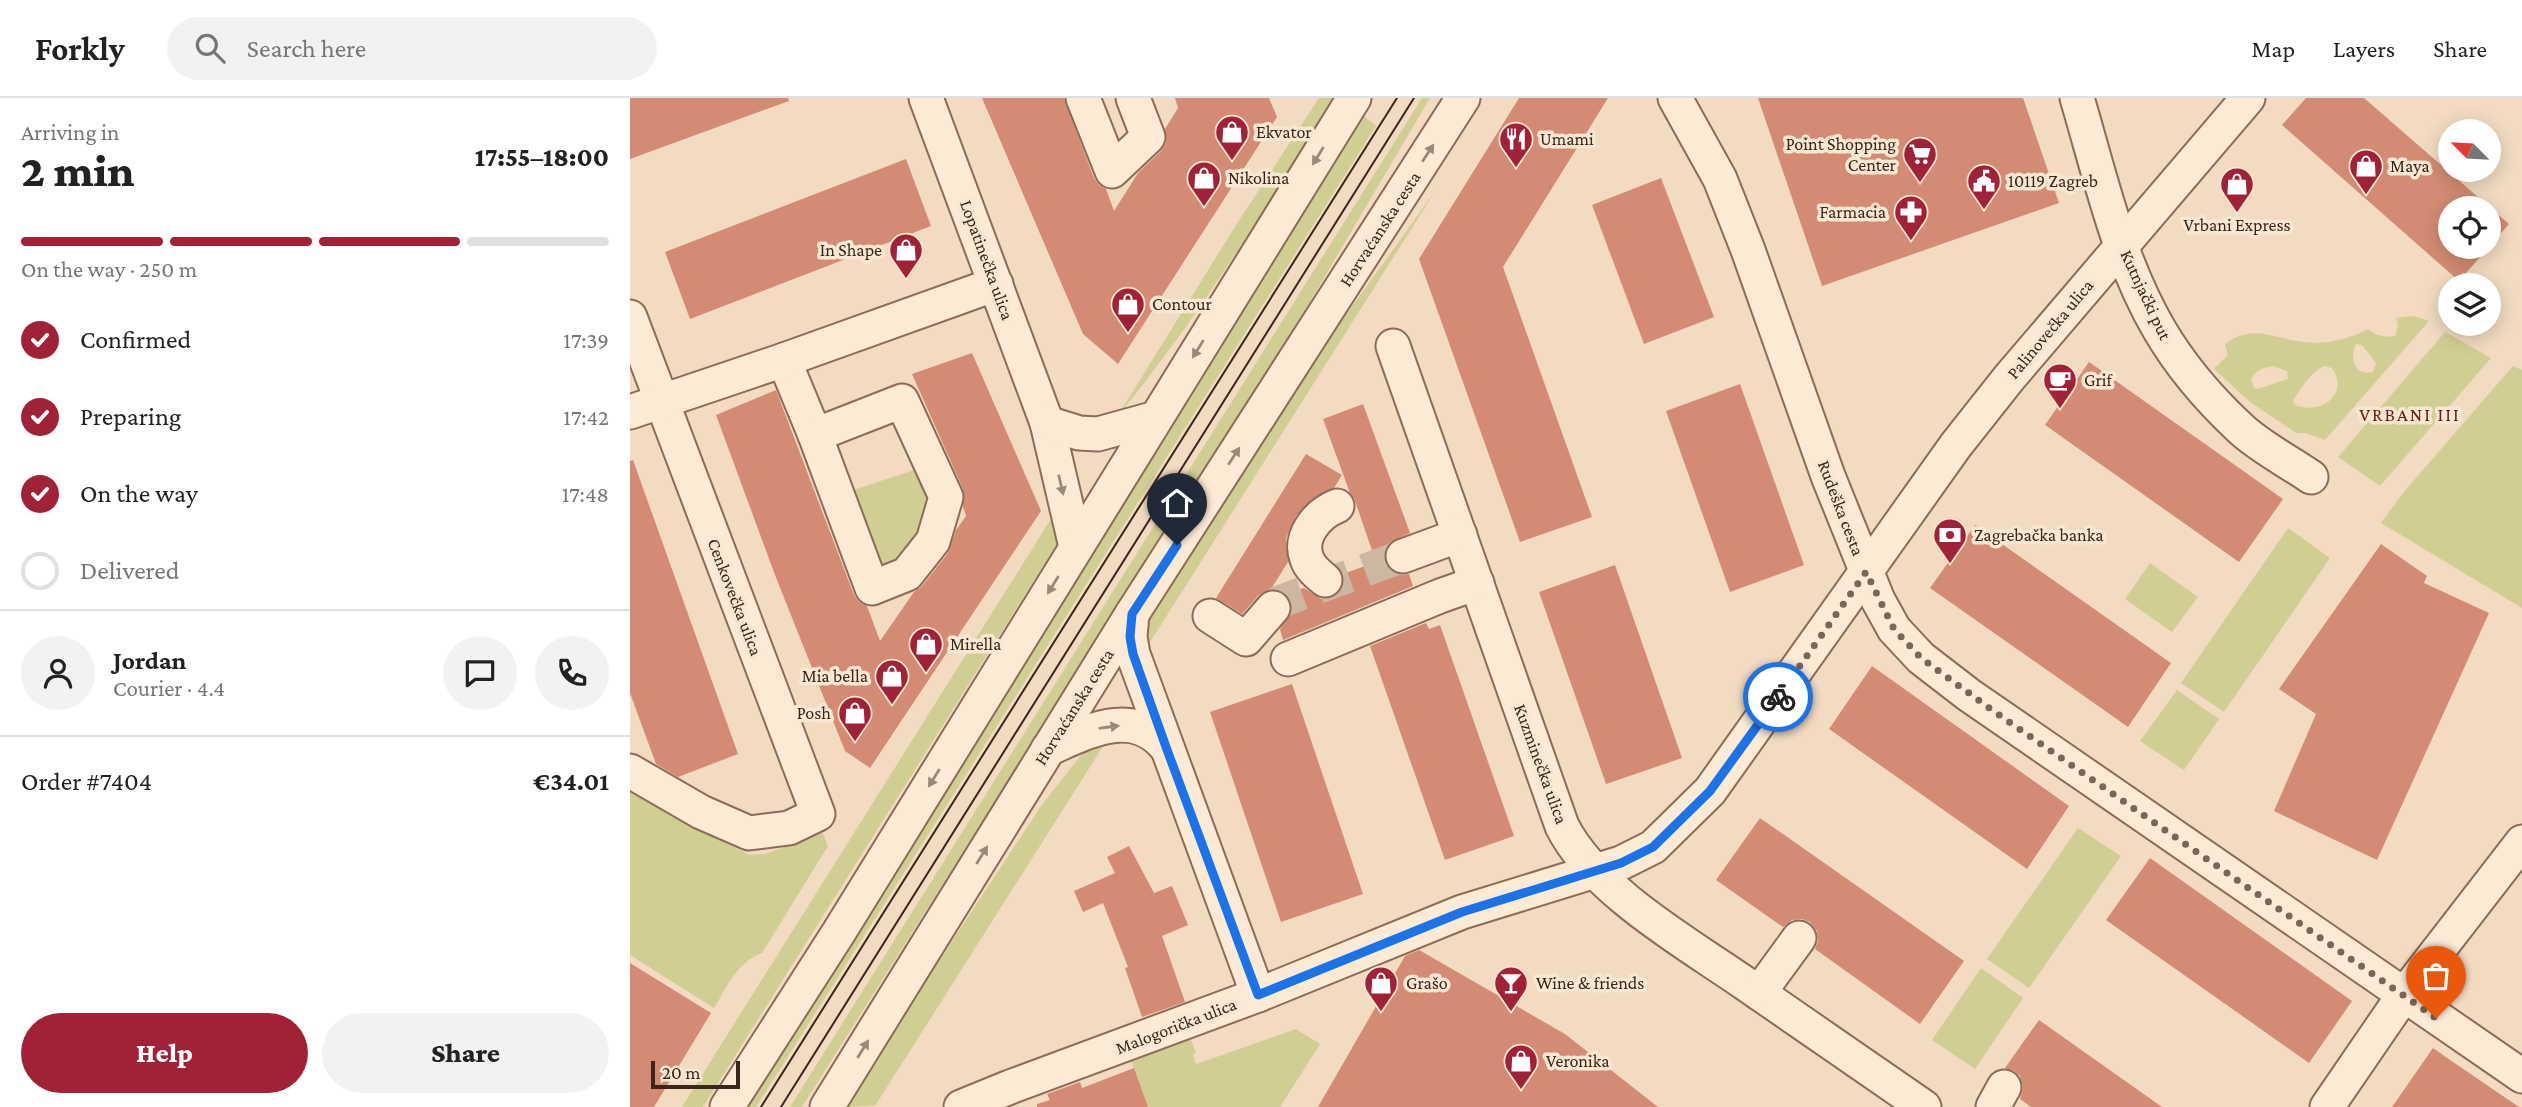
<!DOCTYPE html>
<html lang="en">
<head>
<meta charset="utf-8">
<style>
	body { margin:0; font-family:"Crimson Pro",serif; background:#f2f2f2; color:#222; height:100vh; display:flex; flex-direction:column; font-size:26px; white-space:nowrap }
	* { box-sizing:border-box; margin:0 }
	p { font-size:23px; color:#767676 }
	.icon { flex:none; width:38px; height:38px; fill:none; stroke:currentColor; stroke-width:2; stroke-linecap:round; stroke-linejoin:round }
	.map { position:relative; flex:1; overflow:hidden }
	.sheet { display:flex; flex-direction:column; background:#fff; width:630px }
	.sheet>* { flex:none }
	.needle { width:46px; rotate:294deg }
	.tools { position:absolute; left:1808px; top:21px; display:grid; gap:14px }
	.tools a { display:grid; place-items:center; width:63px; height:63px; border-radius:50%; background:#fff; box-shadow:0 4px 18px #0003; font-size:35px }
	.scale { position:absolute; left:21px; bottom:18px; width:89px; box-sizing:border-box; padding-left:7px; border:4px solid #3b261c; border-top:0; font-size:19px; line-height:24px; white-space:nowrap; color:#3b261c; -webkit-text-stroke:5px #f8e7d1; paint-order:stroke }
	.pin { position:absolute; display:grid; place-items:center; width:60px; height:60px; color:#fff; margin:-72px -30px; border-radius:50% 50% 50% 0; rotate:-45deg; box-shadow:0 0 7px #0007 }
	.pin .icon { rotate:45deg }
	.courier { position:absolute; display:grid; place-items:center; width:70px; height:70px; margin:-35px; border:5px solid #1a73e8; border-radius:50%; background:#fff; color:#222; box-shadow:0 2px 9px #0007 }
	.head em { font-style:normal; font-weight:800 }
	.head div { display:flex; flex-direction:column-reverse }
	.head { display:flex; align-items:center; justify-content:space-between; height:119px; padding:0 21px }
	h1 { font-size:46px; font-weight:800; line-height:52px }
	.bar { display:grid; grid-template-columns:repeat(4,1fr); gap:10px 7px; align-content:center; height:84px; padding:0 21px }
	.bar i { height:9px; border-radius:5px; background:#e0e0e0 }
	.bar .selected { background:#a12137 }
	.bar p { grid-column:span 4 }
	.line { display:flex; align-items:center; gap:18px; padding:0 21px; border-top:2px solid #e0e0e0 }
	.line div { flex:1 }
	.round { display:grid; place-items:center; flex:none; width:74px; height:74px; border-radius:37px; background:#f2f2f2 }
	ol { padding:0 21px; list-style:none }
	li { display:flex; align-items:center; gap:21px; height:77px }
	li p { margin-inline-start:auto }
	li .icon { padding:7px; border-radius:50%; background:#a12137; color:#fff; stroke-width:4 }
	li:last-child { color:#767676 }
	li i { width:38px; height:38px; border:4px solid #e0e0e0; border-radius:50% }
	.primary-button { display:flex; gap:14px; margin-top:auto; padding:14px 21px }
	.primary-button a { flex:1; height:80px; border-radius:42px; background:#a12137; color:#fff; font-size:28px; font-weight:800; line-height:80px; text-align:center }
	.primary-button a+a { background:#f2f2f2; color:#222 }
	header { display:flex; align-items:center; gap:42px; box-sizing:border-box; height:98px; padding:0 35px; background:#fff; border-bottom:2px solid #e0e0e0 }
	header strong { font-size:33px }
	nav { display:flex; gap:38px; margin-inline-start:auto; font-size:24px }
	.search { width:490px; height:63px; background:#f2f2f2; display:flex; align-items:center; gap:18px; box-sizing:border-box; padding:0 24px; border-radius:38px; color:#767676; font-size:26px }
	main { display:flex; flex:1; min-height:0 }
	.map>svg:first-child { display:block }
</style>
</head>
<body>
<header>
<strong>Forkly</strong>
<div class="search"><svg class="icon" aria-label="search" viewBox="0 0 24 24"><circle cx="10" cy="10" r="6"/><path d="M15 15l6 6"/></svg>Search here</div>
<nav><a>Map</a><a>Layers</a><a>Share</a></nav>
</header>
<main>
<section class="sheet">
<div class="head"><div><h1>2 min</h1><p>Arriving in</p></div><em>17:55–18:00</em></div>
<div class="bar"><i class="selected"></i><i class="selected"></i><i class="selected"></i><i></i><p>On the way · 250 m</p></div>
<ol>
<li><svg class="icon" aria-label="check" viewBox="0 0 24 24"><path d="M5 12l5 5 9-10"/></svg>Confirmed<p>17:39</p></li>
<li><svg class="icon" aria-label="check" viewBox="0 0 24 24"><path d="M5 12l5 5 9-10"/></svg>Preparing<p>17:42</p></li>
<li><svg class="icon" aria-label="check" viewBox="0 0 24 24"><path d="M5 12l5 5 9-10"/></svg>On the way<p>17:48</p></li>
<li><i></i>Delivered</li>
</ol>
<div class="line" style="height:126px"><a class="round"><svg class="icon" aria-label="person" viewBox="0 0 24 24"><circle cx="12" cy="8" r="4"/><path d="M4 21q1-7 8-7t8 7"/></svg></a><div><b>Jordan</b><p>Courier · 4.4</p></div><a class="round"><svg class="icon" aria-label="chat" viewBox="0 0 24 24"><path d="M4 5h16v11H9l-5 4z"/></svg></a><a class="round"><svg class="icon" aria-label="phone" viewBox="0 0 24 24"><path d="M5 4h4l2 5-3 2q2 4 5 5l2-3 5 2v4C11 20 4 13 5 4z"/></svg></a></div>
<div class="line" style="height:91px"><div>Order #7404</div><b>€34.01</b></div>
<div class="primary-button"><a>Help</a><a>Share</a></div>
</section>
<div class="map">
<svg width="1892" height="1009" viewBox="0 0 1892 1009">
	<rect width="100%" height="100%" fill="#f2dbc1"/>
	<g fill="#d1ce94" fill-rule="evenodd">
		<path d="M 689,0 L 703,0 C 636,110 569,219 487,319 L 606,127 Z"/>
		<path d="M 792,0 L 800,0 L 678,207 L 172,1009 L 160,1009 Z"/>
		<path d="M 733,17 L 746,28 L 126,1009 L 112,1009 L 568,288 Z"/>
		<path d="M 806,92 L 517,549 L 519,521 L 687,257 Z"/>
		<path d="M 1784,218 L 1799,223 L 1695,342 L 1675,335 L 1666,335 L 1620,304 L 1584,271 L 1598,257 L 1595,246 C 1624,225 1643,241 1674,244 C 1696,247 1719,241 1738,231 C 1745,237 1756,241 1766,237 L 1768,227 L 1766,220 ZM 1726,246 L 1732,247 L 1746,265 L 1743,274 C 1725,279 1719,260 1726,246 ZM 1643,268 L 1657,273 L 1658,281 L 1628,291 L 1624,290 L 1621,282 C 1626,271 1633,270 1643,268 ZM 1694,268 L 1702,270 C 1721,298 1688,317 1665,307 L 1663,303 C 1671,290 1680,275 1694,268 Z"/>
		<path d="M 1815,234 L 1861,260 L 1750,388 L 1708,359 Z"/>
		<path d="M 1883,268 L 1892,272 L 1892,510 L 1751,425 L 1773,395 Z"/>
		<path d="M 290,370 L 306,418 L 289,451 L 255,470 L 242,465 L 217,394 Z"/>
		<path d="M 431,405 L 432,435 L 425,449 L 73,1009 L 52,1009 Z"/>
		<path d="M 1658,430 L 1700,460 L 1594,614 L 1551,585 Z"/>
		<path d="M 1520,465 L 1568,499 L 1542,534 L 1495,501 Z"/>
		<path d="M 1547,592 L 1589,621 L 1554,672 L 1510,643 Z"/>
		<path d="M 479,639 L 245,1008 L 213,1009 L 411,708 L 452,656 L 467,643 Z"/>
		<path d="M 0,694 L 119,757 L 135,756 L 193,735 L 198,748 L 132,855 C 107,864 97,889 84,910 L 0,857 Z"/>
		<path d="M 1448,730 L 1491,758 L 1399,890 L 1357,861 Z"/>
		<path d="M 1351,870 L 1393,900 L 1345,971 L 1302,942 Z"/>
		<path d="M 666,931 L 690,946 L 650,1009 L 518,1009 L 499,957 L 559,937 L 566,955 L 563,957 L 566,966 Z"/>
	</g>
	<g fill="#d38c73" fill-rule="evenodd">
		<path d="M 0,0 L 158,0 L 159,3 L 0,61 Z"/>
		<path d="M 352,0 L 434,0 L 464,80 L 469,87 L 476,91 L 484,113 L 508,75 L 531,53 L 536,44 L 535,31 L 548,10 L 545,0 L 639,0 L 647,19 L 488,266 L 453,236 Z"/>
		<path d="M 889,0 L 978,0 L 873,169 L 962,419 L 890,444 L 789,161 Z"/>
		<path d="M 1128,0 L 1393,0 L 1429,105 L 1192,188 Z"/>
		<path d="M 1676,0 L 1734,0 L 1879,126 L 1829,183 L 1652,27 ZM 1820,110 L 1858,110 L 1858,149 L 1820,149 Z"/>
		<path d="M 276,61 L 301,128 L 60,221 L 35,154 Z"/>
		<path d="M 1031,80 L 1084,219 L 1014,246 L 962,107 Z"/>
		<path d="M 342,255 L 411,413 L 240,670 L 215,653 L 145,477 L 86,317 L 146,292 L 224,497 L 229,504 L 237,508 L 250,543 L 284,494 L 292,488 L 318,455 L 326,432 L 336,418 L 333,409 L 333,391 L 282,276 Z"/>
		<path d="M 1459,264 L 1653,401 L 1609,464 L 1415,327 Z"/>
		<path d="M 1110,286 L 1174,467 L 1100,494 L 1036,313 Z"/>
		<path d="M 733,306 L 780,435 L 759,445 L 754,454 L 755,464 L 761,473 L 770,477 L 779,476 L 783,488 L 653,542 L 650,531 L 662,513 L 661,504 L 656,496 L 674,490 L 691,501 L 701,500 L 710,494 L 714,485 L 713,476 L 746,464 L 724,400 L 720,395 L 693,321 Z"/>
		<path d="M 676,356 L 712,377 L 704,390 L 682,401 L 666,418 L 656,440 L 658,464 L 641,491 L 629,497 L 612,516 L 586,500 Z"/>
		<path d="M 3,362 L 108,656 L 48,679 L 26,666 L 0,595 L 0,363 Z"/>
		<path d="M 1345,427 L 1541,565 L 1498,629 L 1300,490 Z"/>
		<path d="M 1751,446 L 1797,478 L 1794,485 L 1859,515 L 1747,762 L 1644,713 L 1686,616 L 1649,591 Z"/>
		<path d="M 985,467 L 1052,660 L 976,686 L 909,494 Z"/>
		<path d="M 796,525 L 799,531 L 810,527 L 884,738 L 815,762 L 740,548 Z"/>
		<path d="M 1242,568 L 1439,708 L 1397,771 L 1199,631 Z"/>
		<path d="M 662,586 L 733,796 L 651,824 L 580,614 Z"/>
		<path d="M 1130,720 L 1334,863 L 1290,926 L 1185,851 L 1188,843 L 1187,833 L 1180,824 L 1172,821 L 1162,822 L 1153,829 L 1086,782 Z"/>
		<path d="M 499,748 L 524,795 L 542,788 L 558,827 L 532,838 L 555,904 L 512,919 L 495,870 L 498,869 L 473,805 L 453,814 L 444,793 L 485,775 L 477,759 Z"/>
		<path d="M 1520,760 L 1722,903 L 1679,965 L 1476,822 Z"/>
		<path d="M 789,852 L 935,936 L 1028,1009 L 688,1009 L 775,858 Z"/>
		<path d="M 0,865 L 81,915 L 24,1009 L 0,1009 Z"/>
		<path d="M 1409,922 L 1532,1009 L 1401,1009 L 1390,1001 L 1393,989 L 1390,978 L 1384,973 L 1375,970 Z"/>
		<path d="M 1803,950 L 1823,964 L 1889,1009 L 1762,1009 Z"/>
		<path d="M 504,970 L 518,1009 L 407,1009 L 407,1006 L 420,1002 L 417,996 L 450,984 L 452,990 Z"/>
	</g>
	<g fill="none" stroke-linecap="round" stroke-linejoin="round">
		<path stroke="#cdb7a0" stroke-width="33" stroke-dasharray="33 17" stroke-linecap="butt" d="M 643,510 L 649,504 L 773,458"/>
		<g stroke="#8d6b57" stroke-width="37">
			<g id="minor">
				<path d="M 296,0 L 417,325 L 446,449"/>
				<path d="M 453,0 L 482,73 L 518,39 L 503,0"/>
				<path d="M 1045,0 L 1090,81 L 1118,152 L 1198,378 L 1248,502 L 1264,531 L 1291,560 L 1339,597 L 1892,978"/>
				<path d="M 1447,0 C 1470,77 1488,161 1529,231 C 1550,267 1580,302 1610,330 C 1630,349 1658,363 1681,379"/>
				<path d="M 0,219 L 188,716 L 159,730 L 119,735 L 71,714 L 0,673"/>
				<path d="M 763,248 L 932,728 C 964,792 1055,844 1113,884 C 1173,926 1234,967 1294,1009"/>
				<path d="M 154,262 L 185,337"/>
				<path d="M 272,303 L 316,399 L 303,443 L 277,476 L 242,490 L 185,337 Z"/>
				<path d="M 0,314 L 154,262 L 366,186"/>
				<path d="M 417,325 L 449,335 L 468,336 L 526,320"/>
				<path d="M 773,458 L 830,437"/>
				<path d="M 695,482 C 688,476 680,470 677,461 C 668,439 687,416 707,408"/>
				<path d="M 502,516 L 500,539 L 503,556 L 628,897"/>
				<path d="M 580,518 L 616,541 L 643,510"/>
				<path d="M 658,561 L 810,498 L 847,485"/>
				<path d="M 418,651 C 457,634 503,608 536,649"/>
				<path d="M 1129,895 L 1169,840"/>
				<path d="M 97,1009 L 209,834 L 724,0"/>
				<path d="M 197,1009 L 502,516 L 833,0"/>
				<path d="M 331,1009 L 380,989 L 628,897 L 832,814 L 991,765 L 1023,749 L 1080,693 L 1326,347 L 1379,280 L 1618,0"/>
				<path d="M 1363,1009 L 1374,989"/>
				<path d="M 1697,1009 L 1773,898 L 1892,744"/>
			</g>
		</g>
		<use href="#minor" stroke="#fcead5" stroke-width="33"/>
		<g stroke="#3b261c" stroke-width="2">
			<path d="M 131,1009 L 767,0"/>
			<path d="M 151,1009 L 784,0"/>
		</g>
	</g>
	<defs><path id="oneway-solid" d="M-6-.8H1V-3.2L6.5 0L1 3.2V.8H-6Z" transform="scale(1.75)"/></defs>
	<g fill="#9c8878">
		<use href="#oneway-solid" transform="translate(798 55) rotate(-57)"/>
		<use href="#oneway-solid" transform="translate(688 58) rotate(122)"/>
		<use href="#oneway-solid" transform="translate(568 251) rotate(122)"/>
		<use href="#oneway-solid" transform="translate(604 358) rotate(-57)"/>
		<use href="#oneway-solid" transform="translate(431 387) rotate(77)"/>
		<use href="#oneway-solid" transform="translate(423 487) rotate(122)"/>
		<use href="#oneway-solid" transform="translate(479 629) rotate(-8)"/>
		<use href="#oneway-solid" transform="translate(304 680) rotate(122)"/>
		<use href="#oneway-solid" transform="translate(352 757) rotate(-58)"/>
		<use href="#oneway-solid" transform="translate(233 951) rotate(-58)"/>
	</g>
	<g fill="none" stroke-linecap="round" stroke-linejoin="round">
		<path stroke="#7b6556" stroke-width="7" stroke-dasharray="0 12.6" d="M 1148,599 L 1236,474 L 1264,531 L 1291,560 L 1362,612 L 1806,920"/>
		<path stroke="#1a73e8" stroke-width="9" d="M 547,447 L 502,516 L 500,539 L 503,556 L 536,649 L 628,897 L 832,814 L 991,765 L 1023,749 L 1080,693 L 1148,599"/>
	</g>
	<defs>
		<g id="shop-pin" transform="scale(1.75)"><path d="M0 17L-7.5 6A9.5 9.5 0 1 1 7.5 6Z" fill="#a12137" stroke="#f8e7d1"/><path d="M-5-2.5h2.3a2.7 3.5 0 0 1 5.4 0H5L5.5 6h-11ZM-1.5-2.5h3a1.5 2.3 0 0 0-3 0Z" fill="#fff"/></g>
		<g id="restaurant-pin" transform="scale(1.75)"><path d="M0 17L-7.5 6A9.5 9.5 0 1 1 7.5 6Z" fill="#a12137" stroke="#f8e7d1"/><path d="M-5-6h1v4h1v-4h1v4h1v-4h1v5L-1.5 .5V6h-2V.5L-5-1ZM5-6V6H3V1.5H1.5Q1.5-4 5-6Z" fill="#fff"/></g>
		<g id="supermarket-pin" transform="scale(1.75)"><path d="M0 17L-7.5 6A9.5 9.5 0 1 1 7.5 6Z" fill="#a12137" stroke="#f8e7d1"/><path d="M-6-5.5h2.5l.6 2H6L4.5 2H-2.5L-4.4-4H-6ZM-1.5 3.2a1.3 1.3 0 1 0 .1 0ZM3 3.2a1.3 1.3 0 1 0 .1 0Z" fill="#fff"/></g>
		<g id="civic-pin" transform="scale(1.75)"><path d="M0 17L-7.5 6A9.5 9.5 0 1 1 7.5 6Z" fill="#a12137" stroke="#f8e7d1"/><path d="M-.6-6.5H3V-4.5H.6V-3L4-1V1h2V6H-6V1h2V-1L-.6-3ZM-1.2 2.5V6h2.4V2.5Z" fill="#fff"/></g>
		<g id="pharmacy-pin" transform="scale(1.75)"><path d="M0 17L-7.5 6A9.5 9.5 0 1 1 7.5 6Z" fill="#a12137" stroke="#f8e7d1"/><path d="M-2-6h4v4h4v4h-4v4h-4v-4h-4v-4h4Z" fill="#fff"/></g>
		<g id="cafe-pin" transform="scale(1.75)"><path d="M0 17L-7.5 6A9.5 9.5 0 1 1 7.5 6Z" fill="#a12137" stroke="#f8e7d1"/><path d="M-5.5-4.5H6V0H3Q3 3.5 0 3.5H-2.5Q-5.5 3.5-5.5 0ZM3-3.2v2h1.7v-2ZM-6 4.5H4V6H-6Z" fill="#fff"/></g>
		<g id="bank-pin" transform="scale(1.75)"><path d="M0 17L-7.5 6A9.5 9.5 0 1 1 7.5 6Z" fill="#a12137" stroke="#f8e7d1"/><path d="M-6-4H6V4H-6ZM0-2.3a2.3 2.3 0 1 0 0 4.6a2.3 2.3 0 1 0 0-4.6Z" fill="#fff"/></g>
		<g id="bar-pin" transform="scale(1.75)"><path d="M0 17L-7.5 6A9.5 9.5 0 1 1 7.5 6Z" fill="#a12137" stroke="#f8e7d1"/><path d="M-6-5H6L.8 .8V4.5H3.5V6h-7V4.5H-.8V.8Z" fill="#fff"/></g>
	</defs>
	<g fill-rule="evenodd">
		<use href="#shop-pin" x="602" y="34"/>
		<use href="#restaurant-pin" x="886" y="41"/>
		<use href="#supermarket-pin" x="1290" y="56"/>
		<use href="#shop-pin" x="1736" y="68"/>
		<use href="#shop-pin" x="574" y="80"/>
		<use href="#civic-pin" x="1354" y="83"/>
		<use href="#shop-pin" x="1607" y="86"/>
		<use href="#pharmacy-pin" x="1281" y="114"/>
		<use href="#shop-pin" x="276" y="152"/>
		<use href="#shop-pin" x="498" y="206"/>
		<use href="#cafe-pin" x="1430" y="282"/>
		<use href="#bank-pin" x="1320" y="437"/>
		<use href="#shop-pin" x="296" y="546"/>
		<use href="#shop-pin" x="262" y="578"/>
		<use href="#shop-pin" x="225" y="615"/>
		<use href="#shop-pin" x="751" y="885"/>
		<use href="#bar-pin" x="881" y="885"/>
		<use href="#shop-pin" x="891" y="963"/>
	</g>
	<g text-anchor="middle" stroke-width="7" stroke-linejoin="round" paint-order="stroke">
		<g font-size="18" fill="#3b261c" stroke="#f8e7d1" text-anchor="start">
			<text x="626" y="40">Ekvator</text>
			<text x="910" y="47">Umami</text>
			<text x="1266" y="52" text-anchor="end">Point Shopping<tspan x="1266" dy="21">Center</tspan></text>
			<text x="1760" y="74">Maya</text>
			<text x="598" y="86">Nikolina</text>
			<text x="1378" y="89">10119 Zagreb</text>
			<text x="1256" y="120" text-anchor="end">Farmacia</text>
			<text x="1607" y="133" text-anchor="middle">Vrbani Express</text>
			<text x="252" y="158" text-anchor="end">In Shape</text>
			<text x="522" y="212">Contour</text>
			<text x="1454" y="288">Grif</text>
			<text x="1344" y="443">Zagrebačka banka</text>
			<text x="320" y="552">Mirella</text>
			<text x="238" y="584" text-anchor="end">Mia bella</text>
			<text x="201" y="621" text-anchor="end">Posh</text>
			<text x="776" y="891">Grašo</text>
			<text x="906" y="891">Wine &amp; friends</text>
			<text x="916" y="969">Veronika</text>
		</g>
		<g font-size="18" fill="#3b261c" stroke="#f8e7d1">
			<text transform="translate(750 131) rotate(-57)" y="6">Horvaćanska cesta</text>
			<text transform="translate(357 162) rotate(70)" y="6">Lopatinečka ulica</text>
			<text transform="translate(1516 197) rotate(65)" y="6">Kutnjački put</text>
			<text transform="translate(1420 231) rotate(-50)" y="6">Palinovečka ulica</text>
			<text transform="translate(1211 410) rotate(69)" y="6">Rudeška cesta</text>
			<text transform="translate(105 499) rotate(69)" y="6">Cenkovečka ulica</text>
			<text transform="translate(444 609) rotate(-58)" y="6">Horvaćanska cesta</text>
			<text transform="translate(911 666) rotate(70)" y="6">Kuzminečka ulica</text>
			<text transform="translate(546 928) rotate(-21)" y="6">Malogorička ulica</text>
		</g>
		<g font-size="19" letter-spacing="2" fill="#6c1c18" stroke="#f8e7d1">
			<text x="1780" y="323">VRBANI III</text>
		</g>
	</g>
</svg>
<div class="tools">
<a><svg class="needle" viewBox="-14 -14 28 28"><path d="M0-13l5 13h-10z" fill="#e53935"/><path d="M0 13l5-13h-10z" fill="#767676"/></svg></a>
<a><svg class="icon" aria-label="locate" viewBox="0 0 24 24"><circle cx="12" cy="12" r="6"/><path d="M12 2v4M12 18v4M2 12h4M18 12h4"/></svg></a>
<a><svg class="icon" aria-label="layers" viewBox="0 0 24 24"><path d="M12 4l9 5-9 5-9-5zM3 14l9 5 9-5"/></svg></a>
</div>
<div class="scale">20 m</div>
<div class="pin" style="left:1806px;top:920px;background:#ea580c"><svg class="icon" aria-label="bag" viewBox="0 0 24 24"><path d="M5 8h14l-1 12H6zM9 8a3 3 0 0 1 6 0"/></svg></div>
<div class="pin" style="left:547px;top:447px;background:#1f2937"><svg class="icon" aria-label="home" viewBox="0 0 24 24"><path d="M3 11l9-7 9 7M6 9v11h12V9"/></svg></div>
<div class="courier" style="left:1148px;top:599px"><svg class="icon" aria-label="bike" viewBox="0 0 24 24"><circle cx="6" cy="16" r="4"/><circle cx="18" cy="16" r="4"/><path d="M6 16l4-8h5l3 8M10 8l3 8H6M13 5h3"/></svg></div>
</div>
</main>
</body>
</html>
